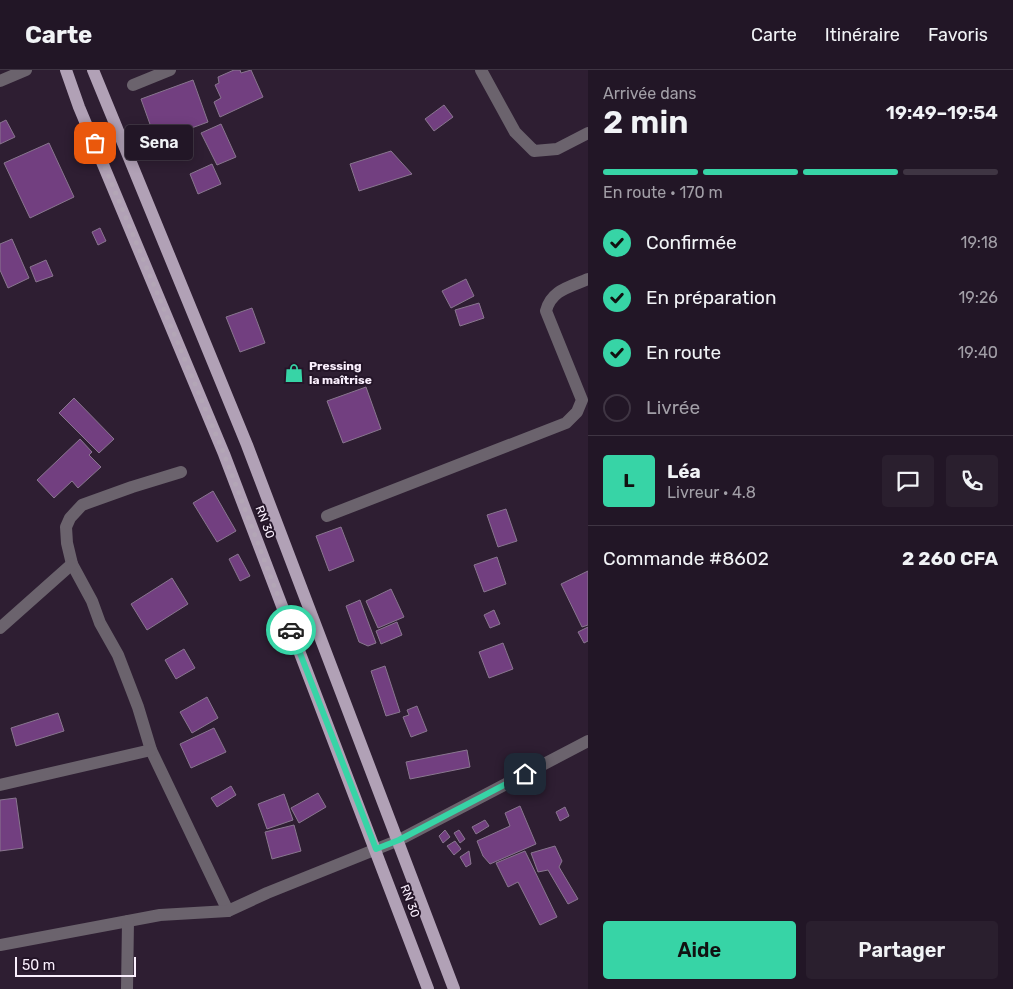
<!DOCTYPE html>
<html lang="fr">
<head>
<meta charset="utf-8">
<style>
	body { margin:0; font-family:Rubik,sans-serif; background:#2a1f2e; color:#f1f3f6; height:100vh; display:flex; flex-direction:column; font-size:19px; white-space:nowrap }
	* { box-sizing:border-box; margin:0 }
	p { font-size:16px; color:#a29fa7 }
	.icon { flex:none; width:28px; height:28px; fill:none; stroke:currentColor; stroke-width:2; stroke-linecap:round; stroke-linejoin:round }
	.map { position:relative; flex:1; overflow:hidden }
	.details { display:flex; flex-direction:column; background:#221626; width:425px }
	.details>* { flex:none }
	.scale { position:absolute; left:15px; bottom:12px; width:121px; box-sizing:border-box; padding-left:5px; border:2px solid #faeffd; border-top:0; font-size:14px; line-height:18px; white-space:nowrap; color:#faeffd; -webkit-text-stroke:4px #241528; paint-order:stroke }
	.pin { position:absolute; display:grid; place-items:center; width:42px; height:42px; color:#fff; margin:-21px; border-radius:10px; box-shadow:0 2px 8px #0006 }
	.courier { position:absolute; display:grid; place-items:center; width:50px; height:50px; margin:-25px; border:4px solid #37d4a6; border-radius:50%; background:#fff; color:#222; box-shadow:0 1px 6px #0007 }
	.bubble { position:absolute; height:35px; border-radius:5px; background:#221626; box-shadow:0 2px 12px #0003,0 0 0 1px #3f3543; font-size:16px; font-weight:600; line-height:35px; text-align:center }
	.summary em { font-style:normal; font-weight:600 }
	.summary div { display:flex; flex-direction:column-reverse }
	.summary { display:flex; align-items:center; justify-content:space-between; height:85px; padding:0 15px }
	h1 { font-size:32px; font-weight:600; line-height:38px }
	.bar { display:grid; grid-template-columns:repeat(4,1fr); gap:8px 5px; align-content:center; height:60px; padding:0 15px }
	.bar i { height:6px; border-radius:4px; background:#3f3543 }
	.bar .selected { background:#37d4a6 }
	.bar p { grid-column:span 4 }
	.line { display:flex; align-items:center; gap:12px; padding:0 15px; border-top:1px solid #3f3543 }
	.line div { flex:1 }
	.round { display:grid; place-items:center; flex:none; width:52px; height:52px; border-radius:5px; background:#2a1f2e }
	ol { padding:0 15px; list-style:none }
	li { display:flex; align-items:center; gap:15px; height:55px }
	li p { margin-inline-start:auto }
	li .icon { padding:5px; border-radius:50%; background:#37d4a6; color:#111; stroke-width:4 }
	li:last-child { color:#a29fa7 }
	li i { width:28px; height:28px; border:2px solid #3f3543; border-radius:50% }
	.button { display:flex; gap:10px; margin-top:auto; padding:10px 15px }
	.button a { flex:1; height:58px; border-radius:5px; background:#37d4a6; color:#111; font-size:20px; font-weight:600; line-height:58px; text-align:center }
	.button a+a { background:#2a1f2e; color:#f1f3f6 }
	header { display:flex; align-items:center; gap:30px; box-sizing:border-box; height:70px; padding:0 25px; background:#221626; border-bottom:1px solid #3f3543 }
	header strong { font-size:24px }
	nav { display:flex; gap:28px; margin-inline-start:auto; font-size:18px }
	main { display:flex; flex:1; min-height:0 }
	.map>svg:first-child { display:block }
</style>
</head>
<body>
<header>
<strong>Carte</strong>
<nav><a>Carte</a><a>Itinéraire</a><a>Favoris</a></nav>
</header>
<main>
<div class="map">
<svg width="588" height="919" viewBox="0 0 588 919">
	<rect width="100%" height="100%" fill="#2e1e32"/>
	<g fill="#723f80" stroke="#89768f">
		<path d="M 234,0 L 240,0 L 241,3 L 251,0 L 263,27 L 220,47 L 214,32 L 221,28 L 215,15 L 219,13 L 218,7 Z"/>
		<path d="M 193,10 L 208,52 L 156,71 L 141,29 Z"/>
		<path d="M 444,35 L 453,47 L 434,61 L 425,49 Z"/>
		<path d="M 6,50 L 15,67 L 0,74 L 0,53 Z"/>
		<path d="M 221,54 L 236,87 L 217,95 L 201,63 Z"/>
		<path d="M 49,73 L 74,127 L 30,148 L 4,93 Z"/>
		<path d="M 391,81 L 412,104 L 359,121 L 350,94 Z"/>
		<path d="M 212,94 L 221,114 L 198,124 L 190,104 Z"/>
		<path d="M 100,158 L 106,171 L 98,175 L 92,162 Z"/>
		<path d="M 12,169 L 29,208 L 8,218 L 0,200 L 0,174 Z"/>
		<path d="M 46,190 L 53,206 L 36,212 L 30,197 Z"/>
		<path d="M 466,209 L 474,226 L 451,238 L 442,221 Z"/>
		<path d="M 479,233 L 484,248 L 460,256 L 455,240 Z"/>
		<path d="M 252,238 L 265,273 L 240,282 L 226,247 Z"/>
		<path d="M 366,317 L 381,359 L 343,373 L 327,331 Z"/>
		<path d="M 74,328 L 114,369 L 99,383 L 59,343 Z"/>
		<path d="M 80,369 L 92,382 L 89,385 L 101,397 L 78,418 L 72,411 L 54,428 L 37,410 Z"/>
		<path d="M 213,421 L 236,461 L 217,472 L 193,433 Z"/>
		<path d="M 506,439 L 517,471 L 498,477 L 487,445 Z"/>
		<path d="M 341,457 L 354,491 L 329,501 L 316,466 Z"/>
		<path d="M 238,484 L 250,506 L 240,511 L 229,489 Z"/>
		<path d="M 497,487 L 506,514 L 484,522 L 474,495 Z"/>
		<path d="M 588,501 L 588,555 L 582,557 L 561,514 Z"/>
		<path d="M 172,508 L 188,534 L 147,560 L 131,534 Z"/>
		<path d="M 391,519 L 404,547 L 378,558 L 366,531 Z"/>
		<path d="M 360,530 L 376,573 L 368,576 L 359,572 L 346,536 Z"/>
		<path d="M 494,540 L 500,554 L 490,558 L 484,545 Z"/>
		<path d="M 397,552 L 402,565 L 381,574 L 376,561 Z"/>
		<path d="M 588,557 L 588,571 L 584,573 L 578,562 Z"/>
		<path d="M 503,573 L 513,599 L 489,608 L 479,582 Z"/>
		<path d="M 184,579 L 195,598 L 176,609 L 165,590 Z"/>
		<path d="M 385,596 L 400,642 L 386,646 L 371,601 Z"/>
		<path d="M 207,627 L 218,648 L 192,663 L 180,642 Z"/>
		<path d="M 417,636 L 427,661 L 411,667 L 403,647 L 409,645 L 407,640 Z"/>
		<path d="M 58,643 L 64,661 L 16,676 L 11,658 Z"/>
		<path d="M 214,658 L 226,682 L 191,698 L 180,674 Z"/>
		<path d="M 467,680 L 470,697 L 410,709 L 406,692 Z"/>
		<path d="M 231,716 L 236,725 L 217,737 L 211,728 Z"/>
		<path d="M 318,723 L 326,737 L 299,753 L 291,738 Z"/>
		<path d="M 284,724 L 293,750 L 267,759 L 258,734 Z"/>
		<path d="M 16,728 L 23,778 L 0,781 L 0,730 Z"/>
		<path d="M 520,736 L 536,774 L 490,794 L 483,786 L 477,771 L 510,756 L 505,743 Z"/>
		<path d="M 565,737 L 569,746 L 560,751 L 556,742 Z"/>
		<path d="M 485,750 L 489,756 L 476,764 L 472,757 Z"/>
		<path d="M 294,755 L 301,781 L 272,789 L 265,762 Z"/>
		<path d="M 445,760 L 450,767 L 443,773 L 439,766 Z"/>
		<path d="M 459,760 L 465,769 L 460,773 L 454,763 Z"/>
		<path d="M 455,771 L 461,779 L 454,785 L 447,776 Z"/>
		<path d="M 555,776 L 562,791 L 559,797 L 578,829 L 568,834 L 548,800 L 538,802 L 531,783 Z"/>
		<path d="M 469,781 L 471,794 L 466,797 L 460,787 Z"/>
		<path d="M 525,781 L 557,847 L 540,855 L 518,812 L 508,817 L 496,793 Z"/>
	</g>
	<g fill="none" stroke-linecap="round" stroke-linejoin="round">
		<g stroke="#6b636d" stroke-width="12">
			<path d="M 481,0 L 515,62 L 534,81 L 557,79 L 588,63"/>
			<path d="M 0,11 L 26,0"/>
			<path d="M 133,15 L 170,0"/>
			<path d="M 181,402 L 132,417 L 82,435 L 70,448 L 66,457 L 67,473 L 72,494 L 92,531 L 100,553 L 118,585 L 138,637 L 151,680 L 228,841"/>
			<path d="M 327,446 L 566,353 L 577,342 L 582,330 L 546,241 C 551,220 570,217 588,209"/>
			<path d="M 0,558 L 72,494"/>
			<path d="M 0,715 L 151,680"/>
			<path d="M 0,875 L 160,845 L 228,841 L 267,823 L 399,770 L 588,671"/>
			<path d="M 127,919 L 128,851"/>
		</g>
		<g stroke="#b1a1b6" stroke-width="12">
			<path d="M 66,0 L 79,37 L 224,384 L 428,919"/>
			<path d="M 93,0 L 247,375 L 454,919"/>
		</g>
	</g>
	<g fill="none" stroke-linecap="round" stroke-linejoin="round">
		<path stroke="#b3a6b6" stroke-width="5" stroke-dasharray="0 9" d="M 95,73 L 224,384 L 291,560"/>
		<path stroke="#37d4a6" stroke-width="6" d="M 291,560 L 376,779 L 399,770 L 525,704"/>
	</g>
	<defs>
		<g id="shop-bare" transform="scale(1.5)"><path d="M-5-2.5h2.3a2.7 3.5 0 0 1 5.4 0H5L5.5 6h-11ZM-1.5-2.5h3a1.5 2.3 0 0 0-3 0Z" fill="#37d4a6" stroke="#241528" stroke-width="2.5" paint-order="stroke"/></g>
	</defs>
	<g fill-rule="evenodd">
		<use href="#shop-bare" x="294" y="303"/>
	</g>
	<g text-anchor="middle" stroke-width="4" stroke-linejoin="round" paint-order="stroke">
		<g font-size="12" font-weight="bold" fill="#faeffd" stroke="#241528" text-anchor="start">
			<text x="309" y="300">Pressing<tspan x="309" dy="14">la maîtrise</tspan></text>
		</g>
		<g font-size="12" fill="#faeffd" stroke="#241528">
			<text transform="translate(265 452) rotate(69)" y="4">RN 30</text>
			<text transform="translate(410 831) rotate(69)" y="4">RN 30</text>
		</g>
	</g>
</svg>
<div class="scale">50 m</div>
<div class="pin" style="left:95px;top:73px;background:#ea580c"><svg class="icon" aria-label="bag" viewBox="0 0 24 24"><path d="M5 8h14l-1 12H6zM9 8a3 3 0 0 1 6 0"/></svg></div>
<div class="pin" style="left:525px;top:704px;background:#1f2937"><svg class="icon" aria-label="home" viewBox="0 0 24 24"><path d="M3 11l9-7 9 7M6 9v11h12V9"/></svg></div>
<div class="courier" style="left:291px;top:560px"><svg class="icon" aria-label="car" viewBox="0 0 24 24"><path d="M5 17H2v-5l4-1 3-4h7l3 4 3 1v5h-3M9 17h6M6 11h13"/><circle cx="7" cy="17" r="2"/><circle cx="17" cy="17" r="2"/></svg></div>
<div class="bubble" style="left:125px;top:55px;width:68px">Sena</div>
</div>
<section class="details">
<div class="summary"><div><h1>2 min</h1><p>Arrivée dans</p></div><em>19:49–19:54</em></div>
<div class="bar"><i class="selected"></i><i class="selected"></i><i class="selected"></i><i></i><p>En route · 170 m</p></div>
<ol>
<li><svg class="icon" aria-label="check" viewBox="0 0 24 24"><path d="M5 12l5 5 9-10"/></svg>Confirmée<p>19:18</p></li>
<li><svg class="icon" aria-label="check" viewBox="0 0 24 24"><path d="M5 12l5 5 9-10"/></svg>En préparation<p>19:26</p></li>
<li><svg class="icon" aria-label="check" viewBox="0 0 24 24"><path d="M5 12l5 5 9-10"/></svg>En route<p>19:40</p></li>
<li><i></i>Livrée</li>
</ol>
<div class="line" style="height:90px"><b class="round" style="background:#37d4a6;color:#111">L</b><div><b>Léa</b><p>Livreur · 4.8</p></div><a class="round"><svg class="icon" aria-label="chat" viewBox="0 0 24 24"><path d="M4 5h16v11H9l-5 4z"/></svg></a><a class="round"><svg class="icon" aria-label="phone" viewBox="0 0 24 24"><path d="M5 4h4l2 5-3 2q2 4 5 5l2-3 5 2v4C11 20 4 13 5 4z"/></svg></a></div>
<div class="line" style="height:65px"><div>Commande #8602</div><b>2 260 CFA</b></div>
<div class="button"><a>Aide</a><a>Partager</a></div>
</section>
</main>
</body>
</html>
